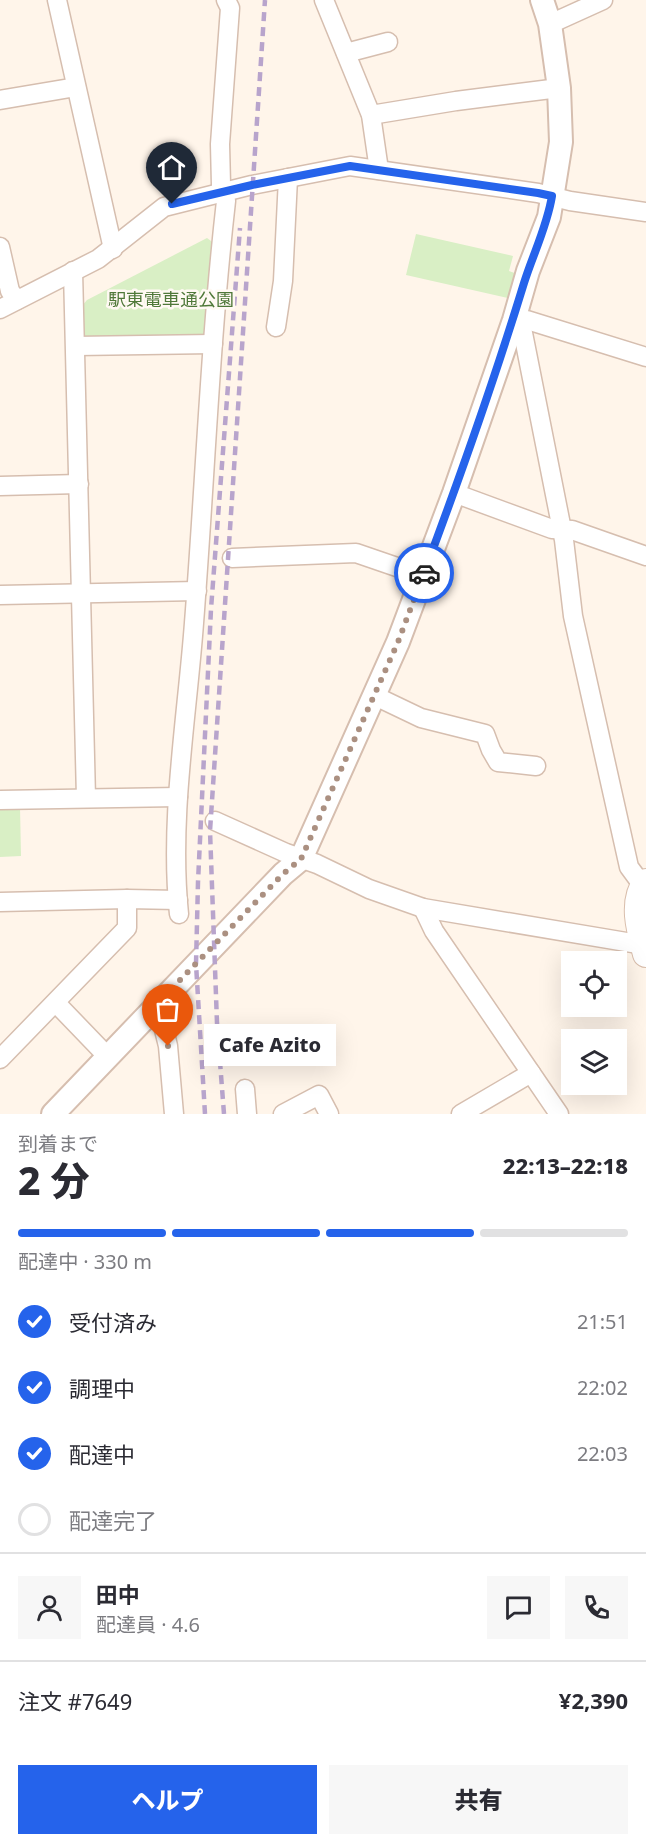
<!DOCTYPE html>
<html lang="ja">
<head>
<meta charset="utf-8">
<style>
	body { margin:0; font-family:"Noto Sans","Noto Sans JP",sans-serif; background:#f7f7f7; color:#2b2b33; height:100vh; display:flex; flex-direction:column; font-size:22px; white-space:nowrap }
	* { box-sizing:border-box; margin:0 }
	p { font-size:20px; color:#7c7c81 }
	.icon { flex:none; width:33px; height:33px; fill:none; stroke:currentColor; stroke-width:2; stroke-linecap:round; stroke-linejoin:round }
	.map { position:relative; height:1114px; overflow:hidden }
	.drawer { display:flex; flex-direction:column; background:#fff; flex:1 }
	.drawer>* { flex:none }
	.tools { position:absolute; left:561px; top:951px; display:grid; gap:12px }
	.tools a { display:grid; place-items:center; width:66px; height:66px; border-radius:0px; background:#fff; box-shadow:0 6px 24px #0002; font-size:30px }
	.pin { position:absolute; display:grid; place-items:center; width:51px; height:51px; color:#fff; margin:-62px -26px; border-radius:50% 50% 50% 0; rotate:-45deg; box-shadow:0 0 6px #0007 }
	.pin .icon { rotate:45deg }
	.courier { position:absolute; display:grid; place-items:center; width:60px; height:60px; margin:-30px; border:4px solid #2563eb; border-radius:50%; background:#fff; color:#222; box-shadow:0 2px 8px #0007 }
	.bubble { position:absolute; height:42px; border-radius:0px; background:#fff; box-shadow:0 6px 24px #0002; font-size:20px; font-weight:800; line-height:42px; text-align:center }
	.overview em { font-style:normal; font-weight:800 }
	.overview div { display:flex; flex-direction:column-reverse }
	.overview { display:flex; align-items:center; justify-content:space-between; height:102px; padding:0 18px }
	h1 { font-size:39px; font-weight:800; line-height:45px }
	.bar { display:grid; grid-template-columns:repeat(4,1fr); gap:9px 6px; align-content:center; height:72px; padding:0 18px }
	.bar i { height:8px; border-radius:4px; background:#e1e1e2 }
	.bar .selected { background:#2563eb }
	.bar p { grid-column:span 4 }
	.line { display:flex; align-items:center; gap:15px; padding:0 18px; border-top:2px solid #e1e1e2 }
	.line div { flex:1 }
	.round { display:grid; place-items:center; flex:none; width:63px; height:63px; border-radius:0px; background:#f7f7f7 }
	ol { padding:0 18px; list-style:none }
	li { display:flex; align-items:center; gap:18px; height:66px }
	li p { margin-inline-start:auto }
	li .icon { padding:6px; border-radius:50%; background:#2563eb; color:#fff; stroke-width:4 }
	li:last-child { color:#7c7c81 }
	li i { width:33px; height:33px; border:3px solid #e1e1e2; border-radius:50% }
	.action { display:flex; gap:12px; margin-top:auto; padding:12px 18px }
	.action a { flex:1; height:69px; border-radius:0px; background:#2563eb; color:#fff; font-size:24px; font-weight:800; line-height:69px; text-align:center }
	.action a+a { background:#f7f7f7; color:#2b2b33 }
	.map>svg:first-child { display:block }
</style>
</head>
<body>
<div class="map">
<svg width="646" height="1114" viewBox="0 0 646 1114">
	<rect width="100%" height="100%" fill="#fff5ea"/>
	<g fill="#d9efc5">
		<path d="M 416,234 L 513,256 L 509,271 L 520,275 L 512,299 L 406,275 Z"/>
		<path d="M 207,238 L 215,244 L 209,332 L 203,337 L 88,340 L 82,333 L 81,307 L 87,300 Z"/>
		<path d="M 0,807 L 20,807 L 21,856 L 0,857 Z"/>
	</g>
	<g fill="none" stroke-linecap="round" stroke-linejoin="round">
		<g stroke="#d6beaf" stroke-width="21">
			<g id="minor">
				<path d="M 57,0 L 113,249"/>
				<path d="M 324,0 L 371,115 L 379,170"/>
				<path d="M 550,24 L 603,0"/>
				<path d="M 346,53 L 388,42"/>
				<path d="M 0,100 L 76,87"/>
				<path d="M 371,115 L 456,101 L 559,88"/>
				<path d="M 0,247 L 10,291 L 17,300"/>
				<path d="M 73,271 L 86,798"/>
				<path d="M 0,309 L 98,259 L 164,207 L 252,185 L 350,166 L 538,193 L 570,201 L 646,212"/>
				<path d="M 514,320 L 523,333 L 564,540 L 573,616 L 629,867 L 643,886"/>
				<path d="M 514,320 L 527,320 L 646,357"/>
				<path d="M 276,327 L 283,281 L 288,178"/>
				<path d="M 76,346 L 213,344"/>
				<path d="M 0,486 L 79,484"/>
				<path d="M 454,493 L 552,529 L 572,530 L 646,556"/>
				<path d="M 232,558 L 356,553 L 423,576"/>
				<path d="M 0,595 L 197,591"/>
				<path d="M 375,696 L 421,718 L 485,734 L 491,750 L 498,762 L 536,766"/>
				<path d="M 0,800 L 178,797"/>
				<path d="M 215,821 L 286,853 L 317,864 L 369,889 L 423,908 L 644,945"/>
				<path d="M 0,902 L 127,899 L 178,900"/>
				<path d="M 423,908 L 434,931 L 559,1114"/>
				<path d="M 179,914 C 169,819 187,718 194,623 C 205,483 210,341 226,201 L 221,185 L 220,144 L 230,8 L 226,0"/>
				<path d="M 56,1003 L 108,1057"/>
				<path d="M 158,1005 L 168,1046 L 174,1114"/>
				<path d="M 0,1059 L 127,928 L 127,899"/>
				<path d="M 245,1089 L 247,1114"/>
				<path d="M 283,1114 L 319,1095 L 329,1114"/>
				<path d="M 461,1114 L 531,1073"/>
			</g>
		</g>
		<g stroke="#d6beaf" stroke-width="26">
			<path id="tertiary" d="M 53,1114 L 283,874 L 301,859 L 398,642 L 454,493 L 514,320 L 528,271 L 549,217 L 561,142 L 559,88 L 550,24 L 542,0"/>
		</g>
		<g stroke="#d9beac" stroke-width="28">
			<path id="secondary" d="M 646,882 C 631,902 640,932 646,954"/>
		</g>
		<use href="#minor" stroke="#fff" stroke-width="18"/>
		<use href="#tertiary" stroke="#fff" stroke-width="22"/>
		<use href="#secondary" stroke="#fff" stroke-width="26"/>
		<g stroke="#b8a4cc" stroke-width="4.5" stroke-dasharray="9 6" stroke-linecap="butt">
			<path d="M 205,1114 L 196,964 L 198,882 L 211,609 L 240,228"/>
			<path d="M 224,1114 L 217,1023 L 210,831 L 265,0"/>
		</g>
	</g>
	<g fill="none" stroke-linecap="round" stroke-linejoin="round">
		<path stroke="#ab9081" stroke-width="6" stroke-dasharray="0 10.8" d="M 168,1046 L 158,1005 L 178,982 L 283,874 L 301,859 L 398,642 L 424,573"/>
		<path stroke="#2563eb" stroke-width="8" d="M 172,204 L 252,185 L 350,166 L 538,193 L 552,196 C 547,227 533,254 524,283 C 494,381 460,477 424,573"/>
	</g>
	<g text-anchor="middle" stroke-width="5" stroke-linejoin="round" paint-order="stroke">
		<g font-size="18" fill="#4f7839" stroke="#fff9f3">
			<text x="171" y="306">駅東電車通公園</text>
		</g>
	</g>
</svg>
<div class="tools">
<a><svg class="icon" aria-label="locate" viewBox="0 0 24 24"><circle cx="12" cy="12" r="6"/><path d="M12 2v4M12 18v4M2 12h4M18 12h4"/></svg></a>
<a><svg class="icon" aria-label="layers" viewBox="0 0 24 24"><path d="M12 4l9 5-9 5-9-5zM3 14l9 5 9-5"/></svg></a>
</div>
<div class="pin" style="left:168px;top:1046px;background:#ea580c"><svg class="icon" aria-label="bag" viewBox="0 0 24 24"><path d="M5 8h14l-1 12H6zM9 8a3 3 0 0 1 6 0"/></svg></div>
<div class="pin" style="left:172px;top:204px;background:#1f2937"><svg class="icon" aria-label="home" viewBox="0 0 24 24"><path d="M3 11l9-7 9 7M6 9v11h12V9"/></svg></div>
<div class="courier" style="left:424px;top:573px"><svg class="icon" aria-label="car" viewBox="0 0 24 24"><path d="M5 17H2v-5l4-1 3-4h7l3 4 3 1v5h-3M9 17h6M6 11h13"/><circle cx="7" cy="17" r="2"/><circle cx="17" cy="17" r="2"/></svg></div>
<div class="bubble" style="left:204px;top:1024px;width:132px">Cafe Azito</div>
</div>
<section class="drawer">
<div class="overview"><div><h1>2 分</h1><p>到着まで</p></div><em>22:13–22:18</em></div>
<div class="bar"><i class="selected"></i><i class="selected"></i><i class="selected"></i><i></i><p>配達中 · 330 m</p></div>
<ol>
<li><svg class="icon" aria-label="check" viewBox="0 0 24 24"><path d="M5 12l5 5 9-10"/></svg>受付済み<p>21:51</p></li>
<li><svg class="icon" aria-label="check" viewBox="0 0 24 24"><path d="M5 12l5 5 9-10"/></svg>調理中<p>22:02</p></li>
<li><svg class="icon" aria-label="check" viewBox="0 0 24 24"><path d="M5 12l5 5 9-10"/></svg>配達中<p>22:03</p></li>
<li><i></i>配達完了</li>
</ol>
<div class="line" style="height:108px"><a class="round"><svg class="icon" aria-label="person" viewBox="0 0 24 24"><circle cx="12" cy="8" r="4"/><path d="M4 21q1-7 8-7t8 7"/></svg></a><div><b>田中</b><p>配達員 · 4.6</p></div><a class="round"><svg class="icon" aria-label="chat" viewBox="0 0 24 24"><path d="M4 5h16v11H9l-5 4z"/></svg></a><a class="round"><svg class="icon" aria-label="phone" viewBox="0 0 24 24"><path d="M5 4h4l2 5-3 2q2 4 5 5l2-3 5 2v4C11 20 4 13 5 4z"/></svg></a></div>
<div class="line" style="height:78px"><div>注文 #7649</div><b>¥2,390</b></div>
<div class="action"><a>ヘルプ</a><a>共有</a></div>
</section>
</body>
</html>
